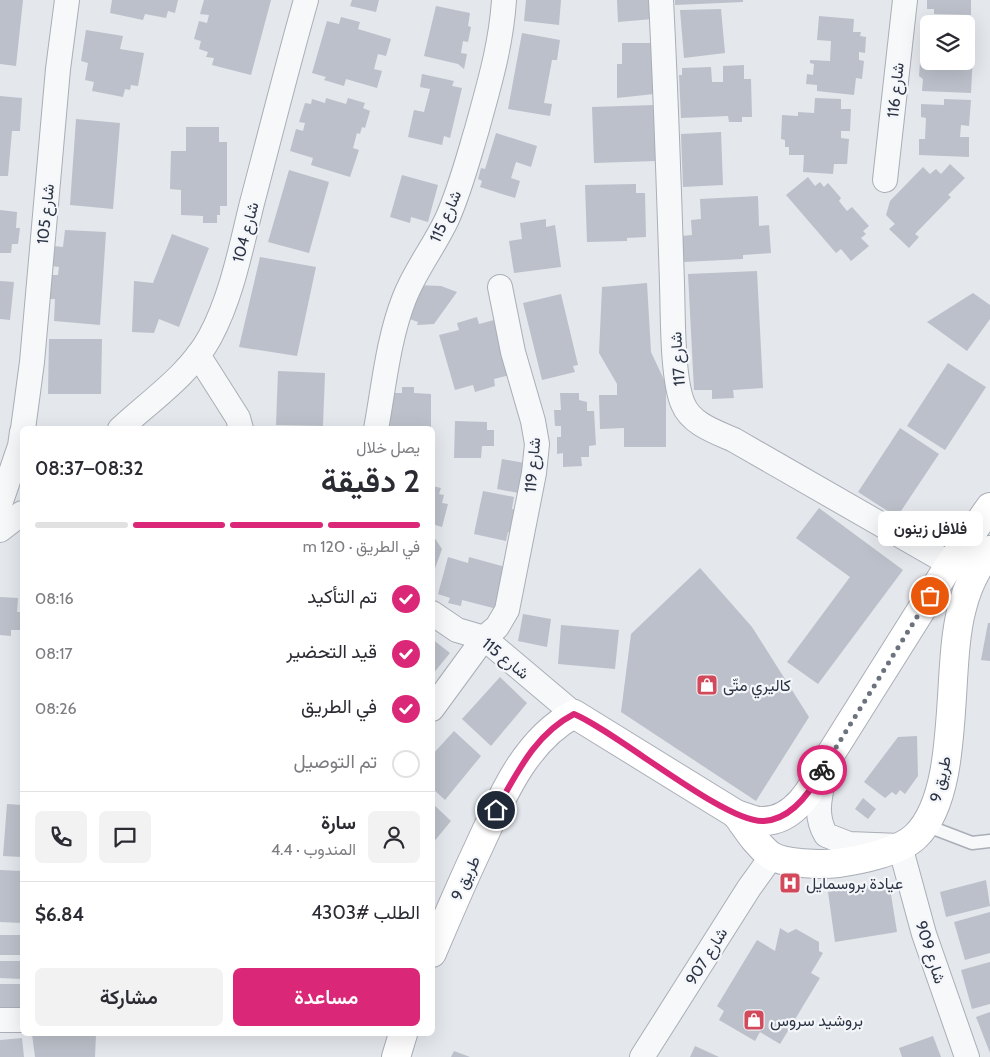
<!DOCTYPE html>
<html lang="ar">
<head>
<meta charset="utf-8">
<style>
	body { margin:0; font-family:Cabin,Vazirmatn,sans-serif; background:#f2f2f3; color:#2b2b33; direction:rtl; height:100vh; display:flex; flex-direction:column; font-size:19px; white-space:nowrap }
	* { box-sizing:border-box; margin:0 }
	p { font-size:16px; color:#7c7c81 }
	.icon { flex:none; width:28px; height:28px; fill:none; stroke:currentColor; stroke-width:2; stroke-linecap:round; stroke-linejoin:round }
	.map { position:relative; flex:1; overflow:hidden; direction:ltr }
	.details { position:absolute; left:20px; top:426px; width:415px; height:610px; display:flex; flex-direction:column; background:#fff; border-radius:8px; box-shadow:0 5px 20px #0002; direction:rtl }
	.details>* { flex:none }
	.buttons { position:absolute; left:920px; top:15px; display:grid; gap:10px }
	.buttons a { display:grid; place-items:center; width:55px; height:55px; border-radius:8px; background:#fff; box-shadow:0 5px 20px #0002; font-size:25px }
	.pin { position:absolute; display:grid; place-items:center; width:42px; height:42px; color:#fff; margin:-21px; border:2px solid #fff; border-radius:50%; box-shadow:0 1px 5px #0007 }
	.courier { position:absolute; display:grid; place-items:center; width:50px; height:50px; margin:-25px; border:4px solid #db2777; border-radius:50%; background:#fff; color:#222; box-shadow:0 1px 6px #0007 }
	.bubble { position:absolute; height:35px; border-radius:8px; background:#fff; box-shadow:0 5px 20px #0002; font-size:16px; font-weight:600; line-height:35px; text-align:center; direction:rtl }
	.head em { font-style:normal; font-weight:600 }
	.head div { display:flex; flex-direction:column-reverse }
	.head { display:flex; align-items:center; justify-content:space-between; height:85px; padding:0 15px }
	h1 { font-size:32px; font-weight:600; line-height:38px }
	.bar { display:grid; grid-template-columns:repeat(4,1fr); gap:8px 5px; align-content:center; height:60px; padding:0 15px }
	.bar i { height:6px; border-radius:4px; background:#e1e1e2 }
	.bar .on { background:#db2777 }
	.bar p { grid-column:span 4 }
	.line { display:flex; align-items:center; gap:12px; padding:0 15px; border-top:1px solid #e1e1e2 }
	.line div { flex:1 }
	.round { display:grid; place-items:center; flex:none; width:52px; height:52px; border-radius:8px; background:#f2f2f3 }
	ol { padding:0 15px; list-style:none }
	li { display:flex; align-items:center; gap:15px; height:55px }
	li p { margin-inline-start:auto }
	li .icon { padding:5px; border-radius:50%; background:#db2777; color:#fff; stroke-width:4 }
	li:last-child { color:#7c7c81 }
	li i { width:28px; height:28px; border:2px solid #e1e1e2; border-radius:50% }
	.primary-button { display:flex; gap:10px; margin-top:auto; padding:10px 15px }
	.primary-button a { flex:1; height:58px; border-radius:8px; background:#db2777; color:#fff; font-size:20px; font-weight:600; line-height:58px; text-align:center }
	.primary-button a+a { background:#f2f2f3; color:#2b2b33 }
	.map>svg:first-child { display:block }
</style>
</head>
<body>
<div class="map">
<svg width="990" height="1057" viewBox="0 0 990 1057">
	<rect width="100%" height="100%" fill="#e4e7ec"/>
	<g fill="#bbc0ca">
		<path d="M 0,0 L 23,0 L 16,66 L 0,64 Z"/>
		<path d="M 112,0 L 178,0 L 175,13 L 168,11 L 166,18 L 145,14 L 143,20 L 110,13 Z"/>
		<path d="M 204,0 L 271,0 L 251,75 L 212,65 L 214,58 L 206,57 L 208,52 L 199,49 L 201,41 L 194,39 L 199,21 L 207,23 L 209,15 L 200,14 Z"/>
		<path d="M 352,0 L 379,0 L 376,12 L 350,6 Z"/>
		<path d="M 526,0 L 561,0 L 559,25 L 524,21 Z"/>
		<path d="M 617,0 L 653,0 L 653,19 L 618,22 Z"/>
		<path d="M 675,0 L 743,0 L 743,2 L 675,5 Z"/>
		<path d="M 927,0 L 971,0 L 971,15 L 934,14 L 934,9 L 927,9 Z"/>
		<path d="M 436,6 L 470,13 L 468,26 L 471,27 L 468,42 L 463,41 L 461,53 L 467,54 L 464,69 L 458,64 L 424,56 Z"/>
		<path d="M 721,9 L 725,53 L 684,58 L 680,10 Z"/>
		<path d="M 926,15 L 972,17 L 972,41 L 966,41 L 966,24 L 929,24 L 929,61 L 966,61 L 966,54 L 973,54 L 971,93 L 922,91 L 923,79 L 919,76 L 922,32 L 925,28 Z"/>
		<path d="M 819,16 L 854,19 L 853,32 L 861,32 L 860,36 L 866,37 L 865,53 L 859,52 L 859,60 L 864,61 L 862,79 L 856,78 L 854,95 L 817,91 L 817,85 L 806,84 L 807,74 L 813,75 L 814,64 L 810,63 L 810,60 L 830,61 L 831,41 L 817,40 Z"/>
		<path d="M 341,17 L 360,22 L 358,29 L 391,39 L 386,56 L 378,54 L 374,69 L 382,71 L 377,88 L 346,79 L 344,86 L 324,80 L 326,77 L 312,73 L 327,21 L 339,24 Z"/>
		<path d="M 86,30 L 123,36 L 120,49 L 144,53 L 138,86 L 131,85 L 130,90 L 125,89 L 123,97 L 92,91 L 94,82 L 85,80 L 88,63 L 81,61 Z"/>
		<path d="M 522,33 L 560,40 L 557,60 L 552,60 L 544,103 L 552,104 L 550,116 L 508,109 Z"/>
		<path d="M 622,43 L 653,43 L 654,94 L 617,98 L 617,64 L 622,64 Z"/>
		<path d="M 744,65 L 744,79 L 751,79 L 752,117 L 742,117 L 742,122 L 729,122 L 728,116 L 681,118 L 679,75 L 682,75 L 682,68 L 711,67 L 712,82 L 723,82 L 723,66 Z"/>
		<path d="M 422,74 L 454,81 L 452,86 L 462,88 L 450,138 L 444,136 L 442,145 L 408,137 L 414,110 L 424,112 L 430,89 L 420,87 Z"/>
		<path d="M 0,96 L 22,98 L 20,131 L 12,131 L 8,176 L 0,176 Z"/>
		<path d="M 326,98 L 346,104 L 348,98 L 365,103 L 363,108 L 370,111 L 365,128 L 362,127 L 360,134 L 357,133 L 353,148 L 359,150 L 350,177 L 311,165 L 313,158 L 290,151 L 296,129 L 303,131 L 305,123 L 299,122 L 305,103 L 311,104 L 312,99 L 325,103 Z"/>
		<path d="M 815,98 L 841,99 L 841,109 L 851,109 L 850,131 L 841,131 L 841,138 L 849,139 L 847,164 L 834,164 L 833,174 L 803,172 L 804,155 L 789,155 L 789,147 L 785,147 L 785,140 L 781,139 L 782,115 L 798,116 L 798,112 L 814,113 Z"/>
		<path d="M 944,99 L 971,100 L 969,126 L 961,125 L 960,137 L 969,137 L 969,157 L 919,155 L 919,139 L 925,139 L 926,118 L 921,117 L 921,104 L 944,105 Z"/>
		<path d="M 654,105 L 656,161 L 594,163 L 592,107 Z"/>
		<path d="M 76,119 L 120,123 L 113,209 L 70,205 Z"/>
		<path d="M 186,127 L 219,127 L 219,142 L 227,142 L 227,206 L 220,206 L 220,215 L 217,215 L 217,223 L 203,223 L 203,216 L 181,215 L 181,190 L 170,189 L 171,151 L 186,151 Z"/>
		<path d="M 721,132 L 723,185 L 683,187 L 681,134 Z"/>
		<path d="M 496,133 L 537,146 L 531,167 L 516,162 L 511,178 L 520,181 L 515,198 L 480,187 L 482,181 L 478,179 L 481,168 L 485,169 Z"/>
		<path d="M 950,164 L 965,178 L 948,195 L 951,197 L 915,234 L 919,237 L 909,248 L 889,229 L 895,224 L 886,215 L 890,201 L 923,167 L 930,174 L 936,169 L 941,174 Z"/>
		<path d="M 289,170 L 329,182 L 309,253 L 268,242 Z"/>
		<path d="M 402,175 L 438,185 L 428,222 L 411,217 L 410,223 L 390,217 Z"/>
		<path d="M 808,177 L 815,186 L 820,182 L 824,187 L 828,183 L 841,198 L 839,201 L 847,211 L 852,207 L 869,226 L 863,231 L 866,234 L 861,238 L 869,246 L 851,261 L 841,249 L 836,253 L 786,195 Z"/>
		<path d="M 636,184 L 636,193 L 645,193 L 646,237 L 627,238 L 627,241 L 587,242 L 585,185 Z"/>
		<path d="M 758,196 L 759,226 L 769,225 L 771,253 L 743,255 L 743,259 L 684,262 L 682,236 L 692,235 L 691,220 L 701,219 L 700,199 Z"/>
		<path d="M 0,210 L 17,212 L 16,228 L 20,228 L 18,244 L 12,244 L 11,253 L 0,253 Z"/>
		<path d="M 546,219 L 546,227 L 555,225 L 561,267 L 514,273 L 509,241 L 522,239 L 520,223 Z"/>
		<path d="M 65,230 L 106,232 L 100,325 L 54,321 L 55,299 L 48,299 L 50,275 L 58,275 L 59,267 L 51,266 L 53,246 L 63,247 Z"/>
		<path d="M 172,234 L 209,248 L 179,327 L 159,319 L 154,333 L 132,332 L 134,281 L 153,283 Z"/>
		<path d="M 260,257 L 316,267 L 297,356 L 239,347 Z"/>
		<path d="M 757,271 L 763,388 L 733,390 L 734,398 L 712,399 L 712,390 L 694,390 L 688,274 Z"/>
		<path d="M 0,281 L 14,282 L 10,320 L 0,319 Z"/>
		<path d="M 647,283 L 651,352 L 666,384 L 666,447 L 624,447 L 624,428 L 600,429 L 599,395 L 617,395 L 617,384 L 599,353 L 602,287 Z"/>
		<path d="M 416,285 L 441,286 L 457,292 L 434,324 L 417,325 L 418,322 L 410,319 L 415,306 L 409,304 Z"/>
		<path d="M 973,293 L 990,305 L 990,319 L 967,351 L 927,322 Z"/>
		<path d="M 561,294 L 578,365 L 573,366 L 575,372 L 542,380 L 523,303 Z"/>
		<path d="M 477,317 L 479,324 L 494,320 L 510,375 L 494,379 L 495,386 L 475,392 L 473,385 L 455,390 L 439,335 L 459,330 L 457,323 Z"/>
		<path d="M 49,339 L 102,339 L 101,394 L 48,394 Z"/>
		<path d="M 948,363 L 986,387 L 945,450 L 907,426 Z"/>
		<path d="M 278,371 L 325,373 L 323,426 L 276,425 Z"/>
		<path d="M 402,387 L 414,387 L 414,393 L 431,394 L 431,429 L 389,429 L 389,393 L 402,393 Z"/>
		<path d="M 560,393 L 579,393 L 579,400 L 587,402 L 587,411 L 594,411 L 596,445 L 589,446 L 589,457 L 581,457 L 582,466 L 563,467 L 563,453 L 557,454 L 557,437 L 561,437 L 561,426 L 555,426 L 554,410 L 561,410 Z"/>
		<path d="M 455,421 L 487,422 L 487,430 L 494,430 L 494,446 L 482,446 L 481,458 L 454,458 Z"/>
		<path d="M 900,428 L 939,454 L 897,517 L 858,492 Z"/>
		<path d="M 502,459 L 530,464 L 524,494 L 497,489 Z"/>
		<path d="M 432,486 L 441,488 L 439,494 L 444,495 L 442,503 L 448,504 L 442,527 L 432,524 Z"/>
		<path d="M 483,491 L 514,497 L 512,509 L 518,510 L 514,533 L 508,532 L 506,541 L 474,534 Z"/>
		<path d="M 819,508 L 903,570 L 818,684 L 787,662 L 850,577 L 796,538 Z"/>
		<path d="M 432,534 L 442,549 L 433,574 L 432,574 Z"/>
		<path d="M 448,557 L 468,563 L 469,557 L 509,568 L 497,609 L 462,600 L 461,606 L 448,603 L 450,598 L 438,594 Z"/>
		<path d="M 700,568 L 752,627 L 809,717 L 756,801 L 621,712 L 631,634 Z"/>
		<path d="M 0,597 L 18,598 L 17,612 L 22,612 L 22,630 L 11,630 L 11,636 L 0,635 Z"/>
		<path d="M 523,614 L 551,619 L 547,647 L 518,641 Z"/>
		<path d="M 988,623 L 990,623 L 990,661 L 981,660 Z"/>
		<path d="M 561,625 L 619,630 L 615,669 L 558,664 Z"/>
		<path d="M 432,639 L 450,653 L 432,675 Z"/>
		<path d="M 500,677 L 527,703 L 491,746 L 462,719 Z"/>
		<path d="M 454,731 L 481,756 L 445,800 L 432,788 L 432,755 Z"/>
		<path d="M 917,736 L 918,776 L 905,794 L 900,790 L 896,795 L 892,792 L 885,798 L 864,782 L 898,737 Z"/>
		<path d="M 863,798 L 876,809 L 868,819 L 855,809 Z"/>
		<path d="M 432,803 L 451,821 L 432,844 Z"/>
		<path d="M 7,804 L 22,805 L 22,857 L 3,856 Z"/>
		<path d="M 0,870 L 22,871 L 22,923 L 0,922 Z"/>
		<path d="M 986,880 L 990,906 L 946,917 L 940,892 Z"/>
		<path d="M 889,882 L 897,932 L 835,942 L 828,892 Z"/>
		<path d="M 990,912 L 990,953 L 965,960 L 954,922 Z"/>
		<path d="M 780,928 L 788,933 L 796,929 L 819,942 L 819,951 L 823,953 L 811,973 L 820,978 L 780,1044 L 760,1032 L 755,1041 L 719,1020 L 724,1011 L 717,1006 L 757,940 L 775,951 Z"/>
		<rect x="0" y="935" width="22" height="20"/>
		<path d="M 0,961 L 22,961 L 22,979 L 0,978 Z"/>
		<path d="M 990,962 L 990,1004 L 972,1009 L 961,970 Z"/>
		<rect x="0" y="984" width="22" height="29"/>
		<path d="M 990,1012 L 990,1053 L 976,1017 Z"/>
		<path d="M 32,1034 L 96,1034 L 95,1057 L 35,1057 Z"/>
		<path d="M 933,1036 L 941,1057 L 902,1057 L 899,1048 Z"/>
		<path d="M 22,1038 L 24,1057 L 0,1057 L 0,1040 Z"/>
		<path d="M 695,1046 L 719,1057 L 690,1057 Z"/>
		<path d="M 454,1051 L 470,1057 L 451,1057 Z"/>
	</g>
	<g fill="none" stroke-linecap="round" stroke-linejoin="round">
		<g stroke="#a9aeb7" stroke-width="15">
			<path id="lane" d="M 925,825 L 972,843 L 990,841"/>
		</g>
		<g stroke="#a9aeb7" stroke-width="26">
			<g id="street">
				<path d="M 661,0 C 666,95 669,189 672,284 C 673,313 672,379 683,404 C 691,424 716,432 734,440 L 950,564"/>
				<path d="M 885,180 L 905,0"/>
				<path d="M 198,355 L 238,418 L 241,429"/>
				<path d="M 23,429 L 32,362 L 58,69 L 67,0"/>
				<path d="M 120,429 C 150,401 190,374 210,337 C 232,296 241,247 252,203 C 270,135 287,67 306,0"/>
				<path d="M 376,429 C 384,386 388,340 404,299 C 415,270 434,247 447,219 C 460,190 468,159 477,129 C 489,85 501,46 504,0"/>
				<path d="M 0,504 L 20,446 L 22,432"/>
				<path d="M 0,530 L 22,513"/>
				<path d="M 432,613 L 457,630 L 484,638 L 574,714"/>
				<path d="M 432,709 L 484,638 L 497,627 L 507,610 L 534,473 L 537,444 L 533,421 L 513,352 L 500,287"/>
				<path d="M 826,769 C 821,792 813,814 826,835 L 849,844 L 900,846 L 924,934 L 967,1057"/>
				<path d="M 0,1020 L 22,1020"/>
				<path d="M 642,1057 L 749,888 L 772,856"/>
			</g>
		</g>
		<g stroke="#a9aeb7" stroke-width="30">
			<g id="secondary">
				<path d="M 736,814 C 747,829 756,844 770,855 C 783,864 822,865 838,863 C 860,860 900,852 916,836 C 962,791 945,669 962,608 C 967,587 977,567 990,550"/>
				<path d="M 432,953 C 446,920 460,887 475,855 C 499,804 522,742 574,714 L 736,814 C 744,816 755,822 763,821 C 798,821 816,781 830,755 L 950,564 L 990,507"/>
				<path d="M 396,1057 L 403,1034"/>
			</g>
		</g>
		<use href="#lane" stroke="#f7f8fa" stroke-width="12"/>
		<use href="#street" stroke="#f7f8fa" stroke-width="24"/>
		<use href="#secondary" stroke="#fff" stroke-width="28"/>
	</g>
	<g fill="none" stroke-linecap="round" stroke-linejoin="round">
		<path stroke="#6c737f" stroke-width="5" stroke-dasharray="0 9" d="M 822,770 L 930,596"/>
		<path stroke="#db2777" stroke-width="6" d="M 496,810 C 517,773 535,734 574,714 C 617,732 726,824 764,821 C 792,819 810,793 822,770"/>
	</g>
	<defs>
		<g id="shop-square" transform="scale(1.125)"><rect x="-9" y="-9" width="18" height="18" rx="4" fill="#d1495b" stroke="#f4f6f9"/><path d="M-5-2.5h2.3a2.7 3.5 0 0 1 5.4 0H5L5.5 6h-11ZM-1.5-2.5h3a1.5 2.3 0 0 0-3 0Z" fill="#fff"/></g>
		<g id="hospital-square" transform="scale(1.125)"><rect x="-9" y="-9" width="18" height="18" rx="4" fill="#d1495b" stroke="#f4f6f9"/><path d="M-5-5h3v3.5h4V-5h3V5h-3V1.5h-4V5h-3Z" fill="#fff"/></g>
	</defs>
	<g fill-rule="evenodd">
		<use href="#shop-square" x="707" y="685"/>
		<use href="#hospital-square" x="790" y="883"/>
		<use href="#shop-square" x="754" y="1020"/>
	</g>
	<g text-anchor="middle" stroke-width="4.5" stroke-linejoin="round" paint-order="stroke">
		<g font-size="16" fill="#2b3445" stroke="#f4f6f9">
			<text transform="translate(895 90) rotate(-84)" y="6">شارع 116</text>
			<text transform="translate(45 214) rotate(-84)" y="6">شارع 105</text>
			<text transform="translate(445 216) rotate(-66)" y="6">شارع 115</text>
			<text transform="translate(245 232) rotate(-75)" y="6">شارع 104</text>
			<text transform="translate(677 359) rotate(-94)" y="6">شارع 117</text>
			<text transform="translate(532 465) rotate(-85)" y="6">شارع 119</text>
			<text transform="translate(506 658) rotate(39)" y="6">شارع 115</text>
			<text transform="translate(940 779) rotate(-77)" y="6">9 طريق</text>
			<text transform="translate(465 878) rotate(-65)" y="6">طريق 9</text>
			<text transform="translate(931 952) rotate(72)" y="6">شارع 909</text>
			<text transform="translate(706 956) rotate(-58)" y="6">شارع 907</text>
		</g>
		<g font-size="16" fill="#2b3445" stroke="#f4f6f9" text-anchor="start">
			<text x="723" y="691">كاليري متّى</text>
			<text x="806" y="889">عيادة بروسمايل</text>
			<text x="770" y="1026">بروشيد سروس</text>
		</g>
	</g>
</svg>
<div class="buttons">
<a><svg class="icon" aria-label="layers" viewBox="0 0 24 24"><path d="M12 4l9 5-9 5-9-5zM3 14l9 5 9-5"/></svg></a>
</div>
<div class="pin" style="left:930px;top:596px;background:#ea580c"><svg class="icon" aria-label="bag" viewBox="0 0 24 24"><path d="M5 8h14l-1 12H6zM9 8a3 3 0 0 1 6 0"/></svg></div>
<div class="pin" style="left:496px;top:810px;background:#1f2937"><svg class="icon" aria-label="home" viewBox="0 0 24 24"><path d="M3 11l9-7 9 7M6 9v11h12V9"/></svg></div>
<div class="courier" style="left:822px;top:770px"><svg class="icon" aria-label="bike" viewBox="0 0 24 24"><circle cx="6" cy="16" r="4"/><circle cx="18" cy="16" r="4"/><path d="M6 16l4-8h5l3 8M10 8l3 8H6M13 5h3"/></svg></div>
<div class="bubble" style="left:878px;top:511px;width:105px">فلافل زينون</div>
<section class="details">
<div class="head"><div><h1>2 دقيقة</h1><p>يصل خلال</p></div><em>08:32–08:37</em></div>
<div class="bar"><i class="on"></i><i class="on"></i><i class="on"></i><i></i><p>في الطريق · 120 m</p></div>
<ol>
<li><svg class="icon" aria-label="check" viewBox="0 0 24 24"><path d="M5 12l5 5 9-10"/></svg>تم التأكيد<p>08:16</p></li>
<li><svg class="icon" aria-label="check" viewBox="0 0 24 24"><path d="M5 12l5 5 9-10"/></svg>قيد التحضير<p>08:17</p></li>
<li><svg class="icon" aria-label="check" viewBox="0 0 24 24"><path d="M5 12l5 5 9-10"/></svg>في الطريق<p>08:26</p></li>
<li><i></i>تم التوصيل</li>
</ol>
<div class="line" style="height:90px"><a class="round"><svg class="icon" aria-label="person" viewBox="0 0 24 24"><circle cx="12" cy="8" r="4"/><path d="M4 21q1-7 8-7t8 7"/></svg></a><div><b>سارة</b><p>المندوب · 4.4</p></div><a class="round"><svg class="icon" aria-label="chat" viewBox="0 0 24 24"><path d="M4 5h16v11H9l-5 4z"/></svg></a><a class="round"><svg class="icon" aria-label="phone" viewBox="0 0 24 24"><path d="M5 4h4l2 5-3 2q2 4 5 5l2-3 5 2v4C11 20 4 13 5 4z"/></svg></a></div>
<div class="line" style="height:65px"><div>الطلب #4303</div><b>$6.84</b></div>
<div class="primary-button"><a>مساعدة</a><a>مشاركة</a></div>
</section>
</div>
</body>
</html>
